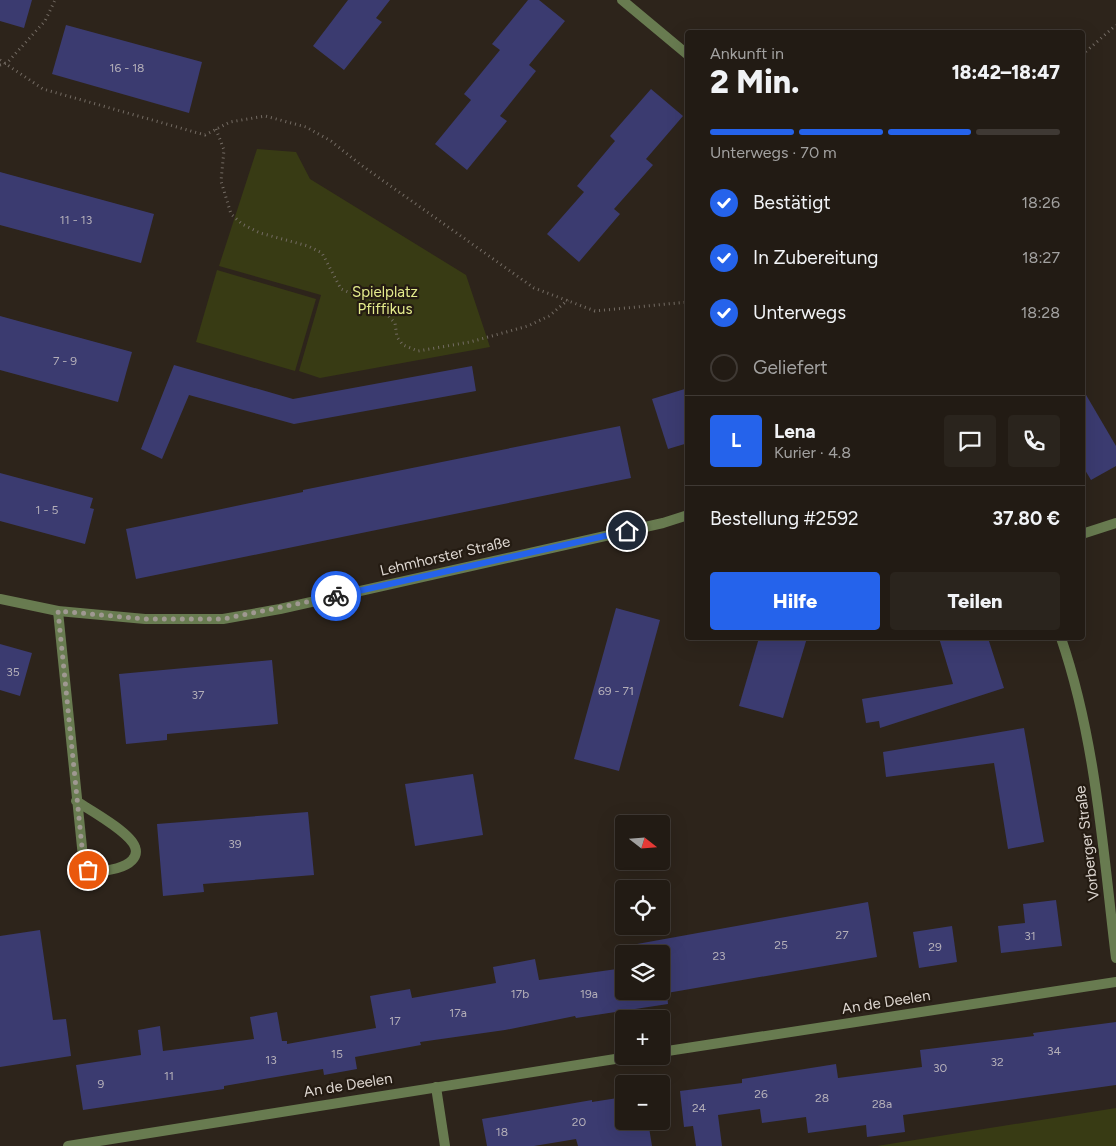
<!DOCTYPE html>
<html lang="de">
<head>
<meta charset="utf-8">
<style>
	body { margin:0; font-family:Figtree,sans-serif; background:#2a241d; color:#f1f3f6; height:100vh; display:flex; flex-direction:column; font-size:19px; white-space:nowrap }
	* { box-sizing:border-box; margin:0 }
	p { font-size:16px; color:#a2a1a0 }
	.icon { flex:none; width:28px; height:28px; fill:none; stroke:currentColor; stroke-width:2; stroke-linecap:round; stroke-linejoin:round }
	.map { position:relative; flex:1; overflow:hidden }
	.sheet { position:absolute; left:685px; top:30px; width:400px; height:610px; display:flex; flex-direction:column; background:#221b14; border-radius:5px; box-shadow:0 5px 20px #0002,0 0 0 1px #3f3934 }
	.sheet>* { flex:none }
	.needle { width:32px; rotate:107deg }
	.buttons { position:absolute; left:615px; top:815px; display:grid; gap:10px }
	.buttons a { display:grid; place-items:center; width:55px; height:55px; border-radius:5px; background:#221b14; box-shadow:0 5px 20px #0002,0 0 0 1px #3f3934; font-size:25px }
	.pin { position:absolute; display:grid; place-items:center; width:42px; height:42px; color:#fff; margin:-21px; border:2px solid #fff; border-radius:50%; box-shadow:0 1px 5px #0007 }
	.courier { position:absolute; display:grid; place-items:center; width:50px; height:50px; margin:-25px; border:4px solid #2563eb; border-radius:50%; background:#fff; color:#222; box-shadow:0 1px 6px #0007 }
	.head em { font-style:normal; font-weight:800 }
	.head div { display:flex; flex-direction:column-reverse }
	.head { display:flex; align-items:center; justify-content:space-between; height:85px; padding:0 25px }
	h1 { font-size:32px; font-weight:800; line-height:38px }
	.bar { display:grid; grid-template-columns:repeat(4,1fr); gap:8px 5px; align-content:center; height:60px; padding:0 25px }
	.bar i { height:6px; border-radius:4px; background:#3f3934 }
	.bar .on { background:#2563eb }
	.bar p { grid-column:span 4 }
	.line { display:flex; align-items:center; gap:12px; padding:0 25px; border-top:1px solid #3f3934 }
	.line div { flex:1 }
	.round { display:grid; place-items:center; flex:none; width:52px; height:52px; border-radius:5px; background:#2a241d }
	ol { padding:0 25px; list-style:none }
	li { display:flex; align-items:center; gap:15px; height:55px }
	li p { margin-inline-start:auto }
	li .icon { padding:5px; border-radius:50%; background:#2563eb; color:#fff; stroke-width:4 }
	li:last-child { color:#a2a1a0 }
	li i { width:28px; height:28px; border:2px solid #3f3934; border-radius:50% }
	.primary-button { display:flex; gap:10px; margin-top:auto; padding:10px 25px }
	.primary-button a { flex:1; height:58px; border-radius:5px; background:#2563eb; color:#fff; font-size:20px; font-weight:800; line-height:58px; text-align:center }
	.primary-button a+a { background:#2a241d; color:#f1f3f6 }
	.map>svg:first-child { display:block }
</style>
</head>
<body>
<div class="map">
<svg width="1116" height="1146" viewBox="0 0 1116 1146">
	<rect width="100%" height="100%" fill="#2d241b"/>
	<g fill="#383b14">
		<path d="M 257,149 L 296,152 L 310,179 L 466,275 L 490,347 L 320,378 L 299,371 L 321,295 L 219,266 Z"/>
		<path d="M 217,270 L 316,299 L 295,371 L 196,342 Z"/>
		<path d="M 1116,1108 L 1116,1146 L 877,1146 Z"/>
	</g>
	<g fill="#3b3b70">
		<path d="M 0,0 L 32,0 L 24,28 L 0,21 Z"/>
		<path d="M 348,0 L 390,0 L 376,18 L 382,22 L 344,70 L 313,46 Z"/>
		<path d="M 528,0 L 539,0 L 565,21 L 529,65 L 536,71 L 500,116 L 507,121 L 467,170 L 435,144 L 471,100 L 464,94 L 500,50 L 492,44 Z"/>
		<path d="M 66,25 L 202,62 L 189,113 L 52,74 Z"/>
		<path d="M 651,89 L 683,116 L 646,159 L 653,165 L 614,209 L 620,214 L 579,262 L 547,234 L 584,192 L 577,186 L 615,141 L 610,136 Z"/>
		<path d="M 0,172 L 154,214 L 141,263 L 0,225 Z"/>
		<path d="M 0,316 L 132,352 L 118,402 L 0,370 Z"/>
		<path d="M 174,365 L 293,399 L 472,366 L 476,391 L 294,424 L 189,395 L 162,459 L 141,449 Z"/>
		<path d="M 688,388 L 688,443 L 668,449 L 652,399 Z"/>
		<path d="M 1082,388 L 1116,446 L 1116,466 L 1091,480 L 1082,465 Z"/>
		<path d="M 620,426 L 631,478 L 136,579 L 126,529 L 303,492 L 303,490 Z"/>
		<path d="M 0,473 L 93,498 L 90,508 L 94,509 L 85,544 L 0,521 Z"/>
		<path d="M 616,608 L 660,620 L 619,771 L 574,759 Z"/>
		<path d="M 759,638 L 807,638 L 783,718 L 739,706 Z"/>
		<path d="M 939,638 L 988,638 L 1004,688 L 880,728 L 879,721 L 866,723 L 862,699 L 953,684 Z"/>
		<path d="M 0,644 L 32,653 L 20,696 L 0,690 Z"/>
		<path d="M 272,660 L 278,724 L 167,734 L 167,740 L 126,744 L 119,674 Z"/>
		<path d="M 1024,728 L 1044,842 L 1008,849 L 994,763 L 886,777 L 883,752 Z"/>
		<path d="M 473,774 L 483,835 L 415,846 L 405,784 Z"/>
		<path d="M 308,812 L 314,875 L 203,884 L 204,892 L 163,896 L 157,824 Z"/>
		<path d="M 1056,900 L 1062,946 L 1001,953 L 998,926 L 1025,923 L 1023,904 Z"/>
		<path d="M 868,902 L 877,957 L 667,993 L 668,1004 L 576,1018 L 575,1016 L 505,1030 L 420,1042 L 421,1045 L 355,1057 L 357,1069 L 324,1075 L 323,1069 L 224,1086 L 224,1089 L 83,1110 L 76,1065 L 141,1055 L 138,1030 L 160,1026 L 163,1051 L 254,1039 L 250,1017 L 277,1012 L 282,1041 L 287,1041 L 287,1044 L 376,1028 L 370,996 L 410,989 L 412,998 L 496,983 L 493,967 L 535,959 L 539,980 L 624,968 L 624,991 L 661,991 L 661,954 L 627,954 L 626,946 Z"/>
		<path d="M 952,926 L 957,962 L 919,968 L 913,932 Z"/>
		<path d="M 40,930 L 53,1020 L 66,1019 L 71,1056 L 0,1067 L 0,936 Z"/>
		<path d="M 1116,1022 L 1116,1085 L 903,1115 L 905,1132 L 867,1137 L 866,1125 L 808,1133 L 806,1117 L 762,1123 L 760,1109 L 718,1115 L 722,1146 L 696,1146 L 693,1126 L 684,1127 L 680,1091 L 742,1083 L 742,1079 L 836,1064 L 838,1078 L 922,1067 L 920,1050 L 1034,1036 L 1033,1033 Z"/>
		<path d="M 624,1097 L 624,1121 L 648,1121 L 652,1146 L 578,1146 L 576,1139 L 534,1146 L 487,1146 L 482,1119 L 592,1100 L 592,1102 Z"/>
	</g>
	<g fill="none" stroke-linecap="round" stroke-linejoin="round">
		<g stroke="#746c64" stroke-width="3" stroke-dasharray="1 4" stroke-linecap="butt">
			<path d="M 1082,55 L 1116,25"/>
			<path d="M 0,60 L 43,89 L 205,135 L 230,122 L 265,116 L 306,127 L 331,141 L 361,165 L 534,288 L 595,311 L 688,302"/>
			<path d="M 0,65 L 7,63 L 45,21 L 55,0"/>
			<path d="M 216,129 L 224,150 L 221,181 L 231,214 L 242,224 L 260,233 L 308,246 L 322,253 L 341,289 L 378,305 L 395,323 L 397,337 L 403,345 L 418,351 L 470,342 L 528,326 L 549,316 L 568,300"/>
		</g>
		<g stroke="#687b50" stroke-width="10">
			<path d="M 58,611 L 84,867 C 96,876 143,868 135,847 C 130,832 90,810 76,801"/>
			<path d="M 436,1087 L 445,1146"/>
		</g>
		<g stroke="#687b50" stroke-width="10">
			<path d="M 622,0 L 688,55"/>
			<path d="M 1082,534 L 1116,523"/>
			<path d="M 0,599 L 58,611 L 145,619 L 223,619 L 280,609 L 663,523 L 688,515"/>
			<path d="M 1061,638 C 1096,740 1103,851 1116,958"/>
			<path d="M 661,1052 L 1116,982"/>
			<path d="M 68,1146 L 634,1056"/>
		</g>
	</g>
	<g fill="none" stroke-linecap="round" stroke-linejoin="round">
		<path stroke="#9f9891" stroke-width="5" stroke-dasharray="0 9" d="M 88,870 L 84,867 L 58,611 L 145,619 L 223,619 L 336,596"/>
		<path stroke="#2563eb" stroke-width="6" d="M 336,596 L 627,531"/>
	</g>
	<g text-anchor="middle" stroke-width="4.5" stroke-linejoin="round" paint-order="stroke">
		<g font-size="12" fill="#b4afb8">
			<text x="127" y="72">16 - 18</text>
			<text x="76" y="224">11 - 13</text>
			<text x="65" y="365">7 - 9</text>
			<text x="47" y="514">1 - 5</text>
			<text x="13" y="676">35</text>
			<text x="616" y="695">69 - 71</text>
			<text x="198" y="699">37</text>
			<text x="235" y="848">39</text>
			<text x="842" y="939">27</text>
			<text x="1030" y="940">31</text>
			<text x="781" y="949">25</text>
			<text x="935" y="951">29</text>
			<text x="719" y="960">23</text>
			<text x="520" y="998">17b</text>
			<text x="589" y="998">19a</text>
			<text x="458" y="1017">17a</text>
			<text x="395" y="1025">17</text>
			<text x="1054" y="1055">34</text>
			<text x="337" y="1058">15</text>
			<text x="271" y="1064">13</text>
			<text x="997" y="1066">32</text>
			<text x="940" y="1072">30</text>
			<text x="169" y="1080">11</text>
			<text x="101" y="1088">9</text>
			<text x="761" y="1098">26</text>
			<text x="822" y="1102">28</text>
			<text x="882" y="1108">28a</text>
			<text x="699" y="1112">24</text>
			<text x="579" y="1126">20</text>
			<text x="502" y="1136">18</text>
		</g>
		<g font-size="15" fill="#e4eb8c" stroke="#241b12">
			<text x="385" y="297">Spielplatz<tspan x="385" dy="17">Pfiffikus</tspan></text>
		</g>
		<g font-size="15" fill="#ddd6d0" stroke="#241b12">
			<text transform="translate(445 556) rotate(-13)" y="5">Lehmhorster Straße</text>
			<text transform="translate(1087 843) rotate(-97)" y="5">Vorberger Straße</text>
			<text transform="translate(886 1002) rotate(-9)" y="5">An de Deelen</text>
			<text transform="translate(348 1085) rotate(-9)" y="5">An de Deelen</text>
		</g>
	</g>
</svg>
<div class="buttons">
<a><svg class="needle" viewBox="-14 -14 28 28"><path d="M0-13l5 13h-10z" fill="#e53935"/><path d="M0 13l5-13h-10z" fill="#a2a1a0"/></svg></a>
<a><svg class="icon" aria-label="locate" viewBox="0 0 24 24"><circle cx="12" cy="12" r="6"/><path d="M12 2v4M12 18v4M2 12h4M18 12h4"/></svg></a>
<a><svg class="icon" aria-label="layers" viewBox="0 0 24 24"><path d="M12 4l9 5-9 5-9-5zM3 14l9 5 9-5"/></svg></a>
<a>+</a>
<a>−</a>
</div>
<div class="pin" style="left:88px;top:870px;background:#ea580c"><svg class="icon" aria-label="bag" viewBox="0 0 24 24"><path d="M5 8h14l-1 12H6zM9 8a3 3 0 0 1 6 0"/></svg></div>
<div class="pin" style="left:627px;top:531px;background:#1f2937"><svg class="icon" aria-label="home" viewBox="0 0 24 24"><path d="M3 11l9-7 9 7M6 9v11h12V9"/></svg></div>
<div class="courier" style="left:336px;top:596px"><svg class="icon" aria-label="bike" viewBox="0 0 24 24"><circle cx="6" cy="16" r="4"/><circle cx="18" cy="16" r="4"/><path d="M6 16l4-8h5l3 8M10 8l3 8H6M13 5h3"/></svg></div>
<section class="sheet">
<div class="head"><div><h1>2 Min.</h1><p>Ankunft in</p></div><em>18:42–18:47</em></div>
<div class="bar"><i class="on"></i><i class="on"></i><i class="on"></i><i></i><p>Unterwegs · 70 m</p></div>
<ol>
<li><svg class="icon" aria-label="check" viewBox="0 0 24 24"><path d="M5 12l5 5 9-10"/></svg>Bestätigt<p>18:26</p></li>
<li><svg class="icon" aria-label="check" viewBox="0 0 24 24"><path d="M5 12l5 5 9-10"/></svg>In Zubereitung<p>18:27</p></li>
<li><svg class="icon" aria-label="check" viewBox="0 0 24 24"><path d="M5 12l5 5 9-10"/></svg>Unterwegs<p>18:28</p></li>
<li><i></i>Geliefert</li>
</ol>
<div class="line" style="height:90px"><b class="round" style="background:#2563eb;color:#fff">L</b><div><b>Lena</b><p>Kurier · 4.8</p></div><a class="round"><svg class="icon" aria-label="chat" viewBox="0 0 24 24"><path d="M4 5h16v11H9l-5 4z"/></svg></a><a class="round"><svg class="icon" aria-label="phone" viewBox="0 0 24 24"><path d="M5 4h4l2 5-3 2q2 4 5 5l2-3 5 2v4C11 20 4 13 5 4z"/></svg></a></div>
<div class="line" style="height:65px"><div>Bestellung #2592</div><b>37.80 €</b></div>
<div class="primary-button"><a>Hilfe</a><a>Teilen</a></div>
</section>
</div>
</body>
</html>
